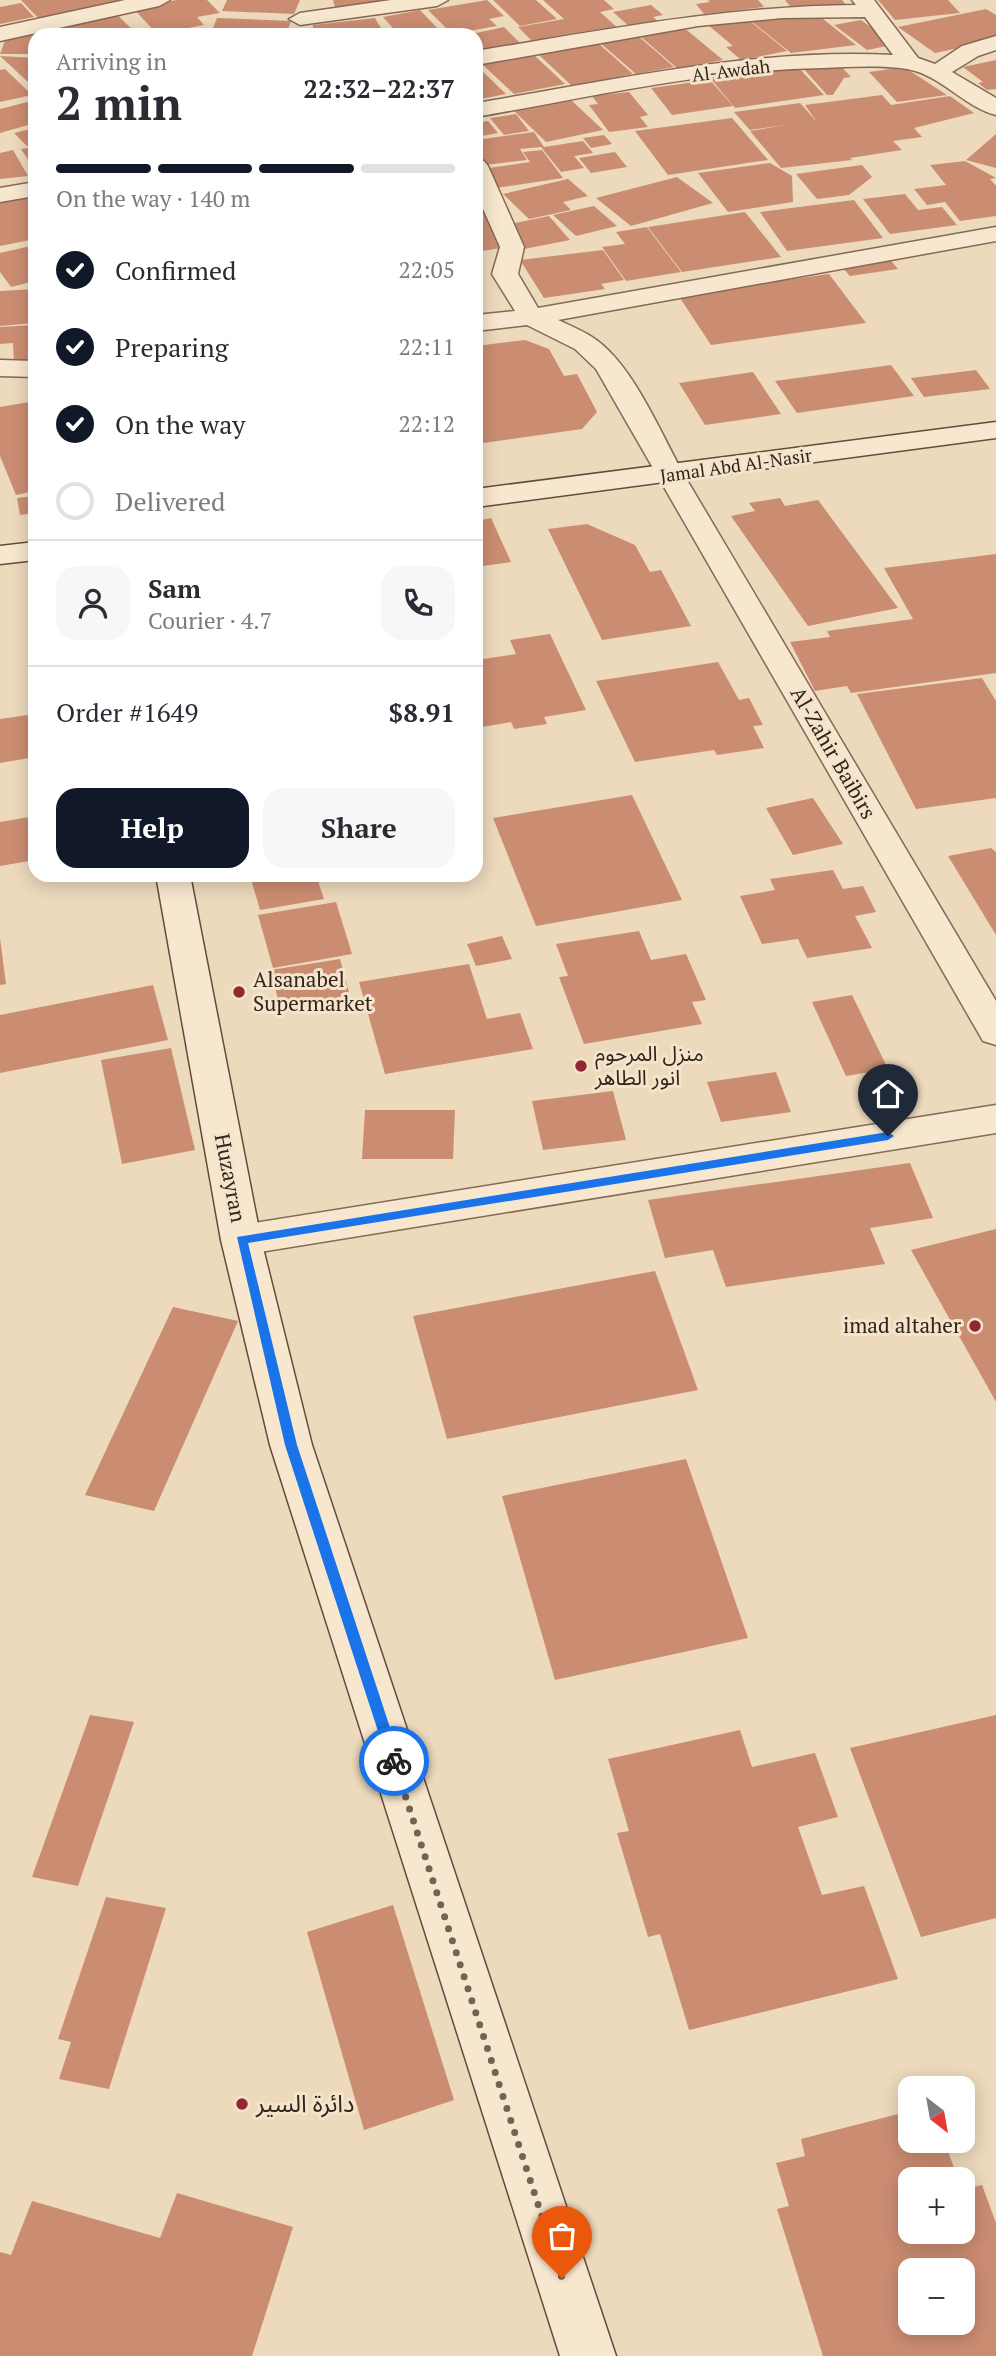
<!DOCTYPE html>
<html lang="en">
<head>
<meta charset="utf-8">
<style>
	body { margin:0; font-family:"PT Serif","Noto Sans Arabic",serif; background:#f7f7f7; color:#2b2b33; height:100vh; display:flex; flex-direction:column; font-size:26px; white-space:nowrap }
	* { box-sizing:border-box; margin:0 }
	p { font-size:23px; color:#7c7c81 }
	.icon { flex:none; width:38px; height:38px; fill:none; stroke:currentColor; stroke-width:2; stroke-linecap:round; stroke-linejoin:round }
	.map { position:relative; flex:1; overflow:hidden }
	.sheet { position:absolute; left:28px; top:28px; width:455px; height:854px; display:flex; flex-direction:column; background:#fff; border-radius:21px; box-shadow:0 4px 18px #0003 }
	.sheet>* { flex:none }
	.needle { width:46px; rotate:149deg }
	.controls { position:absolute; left:898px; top:2076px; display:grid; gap:14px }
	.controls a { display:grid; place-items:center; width:77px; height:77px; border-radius:14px; background:#fff; box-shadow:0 4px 18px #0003; font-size:35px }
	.pin { position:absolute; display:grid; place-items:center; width:60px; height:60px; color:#fff; margin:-72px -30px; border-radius:50% 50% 50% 0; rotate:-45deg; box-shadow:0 0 7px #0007 }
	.pin .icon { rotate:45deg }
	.courier { position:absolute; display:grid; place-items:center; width:70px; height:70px; margin:-35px; border:5px solid #1a73e8; border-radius:50%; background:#fff; color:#222; box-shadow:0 2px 9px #0007 }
	.overview em { font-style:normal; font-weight:700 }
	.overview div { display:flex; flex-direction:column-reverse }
	.overview { display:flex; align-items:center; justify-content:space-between; height:119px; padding:0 28px }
	h1 { font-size:46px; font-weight:700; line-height:52px }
	.bar { display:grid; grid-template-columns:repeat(4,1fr); gap:10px 7px; align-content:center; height:84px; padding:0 28px }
	.bar i { height:9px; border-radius:5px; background:#e1e1e2 }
	.bar .active { background:#111827 }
	.bar p { grid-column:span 4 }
	.line { display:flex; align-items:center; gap:18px; padding:0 28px; border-top:2px solid #e1e1e2 }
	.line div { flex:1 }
	.round { display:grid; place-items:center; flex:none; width:74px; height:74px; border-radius:21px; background:#f7f7f7 }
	ol { padding:0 28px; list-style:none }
	li { display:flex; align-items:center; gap:21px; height:77px }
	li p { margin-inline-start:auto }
	li .icon { padding:7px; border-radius:50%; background:#111827; color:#fff; stroke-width:4 }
	li:last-child { color:#7c7c81 }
	li i { width:38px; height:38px; border:4px solid #e1e1e2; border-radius:50% }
	.cta { display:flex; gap:14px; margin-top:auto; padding:14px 28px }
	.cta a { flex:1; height:80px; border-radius:21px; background:#111827; color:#fff; font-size:28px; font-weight:700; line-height:80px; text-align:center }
	.cta a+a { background:#f7f7f7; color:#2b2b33 }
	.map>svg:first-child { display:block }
</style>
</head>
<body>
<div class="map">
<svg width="996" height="2356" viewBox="0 0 996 2356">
	<rect width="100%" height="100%" fill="#edd9bc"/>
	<g fill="#cb8d72" fill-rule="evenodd">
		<path d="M 21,0 L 126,0 L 39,19 Z"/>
		<path d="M 177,0 L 207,0 L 220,13 L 197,17 L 204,25 L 157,34 L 133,8 Z"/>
		<path d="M 227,0 L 300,0 L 294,14 L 222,11 Z"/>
		<path d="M 333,0 L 390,0 L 390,2 L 335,7 Z"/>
		<path d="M 487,0 L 504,16 L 489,19 L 497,26 L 452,34 L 428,10 Z"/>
		<path d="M 493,0 L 536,0 L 557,19 L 520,26 Z"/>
		<path d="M 543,0 L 604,0 L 614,9 L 600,12 L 619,29 L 535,44 L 518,27 L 564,19 Z"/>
		<path d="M 708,0 L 758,0 L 764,7 L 704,14 L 696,4 L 710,2 Z"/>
		<path d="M 785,0 L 842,0 L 846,5 L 808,5 L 812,9 L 794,11 Z"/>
		<path d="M 878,0 L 948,0 L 960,13 L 895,20 Z"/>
		<path d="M 21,3 L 34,17 L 0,24 L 0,7 Z"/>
		<path d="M 651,5 L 663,15 L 653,17 L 660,23 L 631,28 L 613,12 Z"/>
		<path d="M 986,9 L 996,15 L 996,40 L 935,53 L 898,27 Z"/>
		<path d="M 420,10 L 440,31 L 399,35 L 383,17 Z"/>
		<path d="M 113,11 L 133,30 L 108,35 L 55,35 L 46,26 Z"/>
		<path d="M 789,13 L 823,19 L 856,45 L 791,53 L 751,21 Z"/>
		<path d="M 745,17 L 787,51 L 741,60 L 726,47 L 733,46 L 708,25 Z"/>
		<path d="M 217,18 L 291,21 L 286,35 L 210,35 Z"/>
		<path d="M 375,18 L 385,35 L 313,35 L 313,25 Z"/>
		<path d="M 861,20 L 890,41 L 882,43 L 887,46 L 867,50 L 834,25 Z"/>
		<path d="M 504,27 L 521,44 L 480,53 L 476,49 L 476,35 L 467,35 Z"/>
		<path d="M 683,27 L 723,60 L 678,69 L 640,36 Z"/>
		<path d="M 41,28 L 48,35 L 35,35 L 35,54 L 0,54 L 7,35 Z"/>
		<path d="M 637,35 L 674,67 L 636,74 L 599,42 Z"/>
		<path d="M 598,43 L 633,74 L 572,86 L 538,54 Z"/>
		<path d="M 534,55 L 565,84 L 514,94 L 483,65 Z"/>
		<path d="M 0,56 L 35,58 L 35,81 L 28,82 Z"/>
		<path d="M 996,60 L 996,89 L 987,90 L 978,83 L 983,82 L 963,67 Z"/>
		<path d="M 837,62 L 851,77 L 844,78 L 833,95 L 827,95 L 802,67 Z"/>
		<path d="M 798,67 L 824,95 L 735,108 L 711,79 Z"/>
		<path d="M 904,67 L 947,95 L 897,102 L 869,72 Z"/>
		<path d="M 476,68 L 479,68 L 506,94 L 476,100 Z"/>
		<path d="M 5,69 L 32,95 L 0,102 L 0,70 Z"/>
		<path d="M 710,80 L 733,106 L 672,115 L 651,88 Z"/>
		<path d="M 629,92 L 648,115 L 640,117 L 648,127 L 609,132 L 589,105 L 598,104 L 592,96 Z"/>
		<path d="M 882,95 L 891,105 L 950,96 L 974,113 L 914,128 L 922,137 L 893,141 L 902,150 L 850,158 L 852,160 L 781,168 L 750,131 L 786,125 L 750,130 L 734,112 L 800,103 L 817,122 L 805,105 Z"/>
		<path d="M 570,99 L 603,130 L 546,142 L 513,110 Z"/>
		<path d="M 35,100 L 35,123 L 0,133 L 0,109 Z"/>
		<path d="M 516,114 L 529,131 L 504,135 L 490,118 Z"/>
		<path d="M 732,118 L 768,160 L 668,175 L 635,131 Z"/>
		<path d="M 488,121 L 498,133 L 476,137 L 476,123 Z"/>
		<path d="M 35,128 L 35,144 L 27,146 L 14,133 Z"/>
		<path d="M 534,132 L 544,147 L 583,141 L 593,153 L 574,156 L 584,168 L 561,172 L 541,147 L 520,149 L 527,160 L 485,165 L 476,151 L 476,140 Z"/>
		<path d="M 996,134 L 996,168 L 966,160 Z"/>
		<path d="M 604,135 L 612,144 L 591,148 L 583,138 Z"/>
		<path d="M 35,147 L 35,170 L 21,149 Z"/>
		<path d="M 13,150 L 28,176 L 0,179 L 0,153 Z"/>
		<path d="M 542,150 L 563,178 L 496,188 L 482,169 L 530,162 L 523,152 Z"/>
		<path d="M 615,152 L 627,167 L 591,173 L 579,158 Z"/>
		<path d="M 965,161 L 996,178 L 990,179 L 996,186 L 996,216 L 960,221 L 945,202 L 927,205 L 914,189 L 946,185 L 930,165 Z"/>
		<path d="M 770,163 L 792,176 L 793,202 L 728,212 L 698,173 Z"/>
		<path d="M 862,165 L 872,177 L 849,195 L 817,199 L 796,174 Z"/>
		<path d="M 677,177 L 713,203 L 631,226 L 596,198 Z"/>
		<path d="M 568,179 L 588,196 L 563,202 L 571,210 L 529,219 L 503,194 Z"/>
		<path d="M 28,193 L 35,204 L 35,239 L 0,246 L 0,198 Z"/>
		<path d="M 905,194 L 918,210 L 942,207 L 957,225 L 890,234 L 863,199 Z"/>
		<path d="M 854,200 L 883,238 L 787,251 L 760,212 Z"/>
		<path d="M 594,206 L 617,226 L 576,236 L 553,215 Z"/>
		<path d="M 476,209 L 482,209 L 508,247 L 476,252 Z"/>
		<path d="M 745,212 L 781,257 L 682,272 L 648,227 Z"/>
		<path d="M 549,216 L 570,240 L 524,249 L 505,225 Z"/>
		<path d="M 647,227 L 681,272 L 626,281 L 602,247 L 625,244 L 616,232 Z"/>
		<path d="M 35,245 L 35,281 L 11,287 L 0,272 L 0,253 Z"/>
		<path d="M 603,250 L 624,280 L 601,284 L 605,289 L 544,298 L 520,260 Z"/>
		<path d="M 887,256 L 898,269 L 850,276 L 839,264 Z"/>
		<path d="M 829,274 L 866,323 L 711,345 L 678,295 Z"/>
		<path d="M 35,289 L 35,323 L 0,326 L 0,291 Z"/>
		<path d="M 35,325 L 35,360 L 14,362 L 13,343 L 0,344 L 0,327 Z"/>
		<path d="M 525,340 L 549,349 L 564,376 L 577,374 L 597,412 L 582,429 L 476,444 L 476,346 Z"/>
		<path d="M 891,365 L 914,396 L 797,413 L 775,381 Z"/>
		<path d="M 976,370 L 990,389 L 924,397 L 911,378 Z"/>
		<path d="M 753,372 L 781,414 L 705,425 L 679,383 Z"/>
		<path d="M 35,401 L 35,491 L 16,495 L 0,456 L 0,407 Z"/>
		<path d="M 35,496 L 35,513 L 20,515 L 17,498 Z"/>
		<path d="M 780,498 L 785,506 L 818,500 L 898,608 L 808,626 L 731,516 L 755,511 L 749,503 Z"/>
		<path d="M 491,518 L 511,562 L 476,567 L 476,521 Z"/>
		<path d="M 587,524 L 635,545 L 650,572 L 661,570 L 691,626 L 602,640 L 548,529 Z"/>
		<path d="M 996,554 L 996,673 L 851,693 L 847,686 L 815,691 L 790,642 L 830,637 L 827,631 L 913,619 L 884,568 Z"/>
		<path d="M 550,634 L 586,710 L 544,717 L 547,724 L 514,729 L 511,722 L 476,728 L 476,673 L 481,672 L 476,660 L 516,654 L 510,640 Z"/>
		<path d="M 718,662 L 739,700 L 749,698 L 763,725 L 753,726 L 764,748 L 717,755 L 714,750 L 635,762 L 596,681 Z"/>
		<path d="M 982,678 L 996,701 L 996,798 L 916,809 L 857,694 Z"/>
		<path d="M 35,714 L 35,757 L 0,763 L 0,719 Z"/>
		<path d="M 632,795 L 682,900 L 536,926 L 493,818 Z"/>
		<path d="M 813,798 L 843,844 L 793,855 L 766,808 Z"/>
		<path d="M 35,816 L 35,860 L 0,866 L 0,822 Z"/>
		<path d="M 991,848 L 996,852 L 996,935 L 948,856 Z"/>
		<path d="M 833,870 L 843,889 L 863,886 L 876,912 L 855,916 L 872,948 L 807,958 L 798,939 L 762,944 L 740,896 L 775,890 L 770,879 Z"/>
		<path d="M 276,875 L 316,875 L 324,899 L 260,910 L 251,879 Z"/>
		<path d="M 336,902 L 352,954 L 273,968 L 258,915 Z"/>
		<path d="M 639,931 L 651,960 L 686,954 L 706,1000 L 692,1002 L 702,1024 L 584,1044 L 559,977 L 568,976 L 556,944 Z"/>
		<path d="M 502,936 L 512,959 L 476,966 L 467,944 Z"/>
		<path d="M 0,938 L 6,984 L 0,985 Z"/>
		<path d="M 340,959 L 350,996 L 280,1008 L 271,970 Z"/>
		<path d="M 469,964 L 487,1019 L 520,1013 L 533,1049 L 385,1074 L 359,982 Z"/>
		<path d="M 153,985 L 168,1040 L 0,1073 L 0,1015 Z"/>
		<path d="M 852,995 L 888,1069 L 846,1076 L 812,1002 Z"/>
		<path d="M 171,1048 L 195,1150 L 122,1164 L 101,1060 Z"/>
		<path d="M 776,1072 L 791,1112 L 721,1122 L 707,1082 Z"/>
		<path d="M 613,1091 L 626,1140 L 543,1150 L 532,1101 Z"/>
		<path d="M 365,1110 L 455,1110 L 453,1159 L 362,1159 Z"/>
		<path d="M 910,1163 L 933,1218 L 870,1228 L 885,1264 L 726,1287 L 713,1250 L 665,1258 L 648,1200 Z"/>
		<path d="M 996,1229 L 996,1402 L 911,1250 Z"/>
		<path d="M 655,1271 L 698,1390 L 447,1439 L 413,1316 Z"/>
		<path d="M 173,1307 L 238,1321 L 154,1511 L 85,1495 Z"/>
		<path d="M 686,1459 L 748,1638 L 555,1680 L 502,1496 Z"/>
		<path d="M 90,1715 L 134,1722 L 78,1886 L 32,1877 Z"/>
		<path d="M 996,1715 L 996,1918 L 921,1937 L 850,1748 Z"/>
		<path d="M 740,1730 L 752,1767 L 815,1753 L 838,1817 L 798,1827 L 822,1895 L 864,1886 L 898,1979 L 689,2030 L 660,1934 L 648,1937 L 617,1833 L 629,1831 L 608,1759 Z"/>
		<path d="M 106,1897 L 166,1908 L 109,2089 L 59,2079 L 71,2042 L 58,2039 Z"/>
		<path d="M 393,1905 L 454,2100 L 364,2130 L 307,1932 Z"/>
		<path d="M 910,2111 L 910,2140 L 944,2140 L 958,2179 L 910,2179 L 910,2231 L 962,2231 L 962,2190 L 982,2185 L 996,2223 L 996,2356 L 823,2356 L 777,2209 L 789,2206 L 776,2163 L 805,2156 L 801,2139 ZM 910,2270 L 962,2270 L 962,2322 L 910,2322 Z"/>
		<path d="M 177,2193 L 293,2227 L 252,2356 L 0,2356 L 0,2252 L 11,2255 L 32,2201 L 160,2238 Z"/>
	</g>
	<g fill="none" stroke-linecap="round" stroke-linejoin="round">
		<g stroke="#846956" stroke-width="3">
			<g id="street">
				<path d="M 125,0 L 170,0 L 159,6 L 0,41 L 0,27 Z"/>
				<path d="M 391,0 L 448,0 L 437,6 L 300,25 L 289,19 L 300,13 Z"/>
				<path d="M 852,0 L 874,0 L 918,58 L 935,64 L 962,46 L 996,36 L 996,50 L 978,56 L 952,72 L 996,98 L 996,115 C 964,107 941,75 907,69 C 880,65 850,67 822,68 C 706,70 590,97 476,117 L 476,103 C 614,80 753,48 893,55 L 865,17 L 782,18 L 698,26 L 476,65 L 476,51 C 604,30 725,6 856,5 Z"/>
				<path d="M 476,159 L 484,161 L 488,166 L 524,247 L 518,274 L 538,308 L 996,227 L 996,241 L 558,320 C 569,325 581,330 592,337 C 632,362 661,434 684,475 L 996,1001 L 996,1045 L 983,1041 L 596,369 L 575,349 L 527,325 L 476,331 L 476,315 L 515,311 L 492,274 L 500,247 L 476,193 Z"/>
				<path d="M 35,182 L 35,196 L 0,202 L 0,188 Z"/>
				<path d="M 0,360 L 35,361 L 35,377 L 0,376 Z"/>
				<path d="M 996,1105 L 996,1133 L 241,1255 L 227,1251 L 221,1240 L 227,1229 L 241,1225 Z"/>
			</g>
		</g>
		<g stroke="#654b3a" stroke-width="3">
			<g id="secondary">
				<path d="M 996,422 L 996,438 L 476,507 L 476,489 Z"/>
				<path d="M 35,542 L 35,560 L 0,564 L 0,546 Z"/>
				<path d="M 156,875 L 190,875 L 261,1240 L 312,1445 L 616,2356 L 560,2356 L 270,1445 L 221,1240 Z"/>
			</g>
		</g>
		<use href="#street" fill="#f8e7cf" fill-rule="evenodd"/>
		<use href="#secondary" fill="#f8e7cf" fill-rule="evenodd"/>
	</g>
	<path fill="#1a73e8" d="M 888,1132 L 894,1136 L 888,1140 L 248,1243 L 297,1445 L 401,1761 L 399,1765 L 389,1765 L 285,1445 L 237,1237 Z"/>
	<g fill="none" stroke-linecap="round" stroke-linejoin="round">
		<path stroke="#746353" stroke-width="7" stroke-dasharray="0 12.6" d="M 394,1761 L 562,2278"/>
	</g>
	<g fill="#922734" stroke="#f4e4cc" stroke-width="2.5">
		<circle cx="239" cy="992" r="7"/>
		<circle cx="581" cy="1066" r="7"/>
		<circle cx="975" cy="1326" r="7"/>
		<circle cx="242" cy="2104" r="7"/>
	</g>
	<g text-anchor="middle" stroke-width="6" stroke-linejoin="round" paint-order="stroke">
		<g font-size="18" fill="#33241b" stroke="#f4e4cc">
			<text transform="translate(731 71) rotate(-7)" y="6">Al-Awdah</text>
			<text transform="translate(736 466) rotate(-8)" y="6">Jamal Abd Al-Nasir</text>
		</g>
		<g font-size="21" fill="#33241b" stroke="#f4e4cc">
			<text transform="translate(833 753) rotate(60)" y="7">Al-Zahir Baibirs</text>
			<text transform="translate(230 1178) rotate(79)" y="7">Huzayran</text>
		</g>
		<g font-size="21" fill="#33241b" stroke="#f4e4cc" text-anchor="start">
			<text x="253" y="987">Alsanabel<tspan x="253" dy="24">Supermarket</tspan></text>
			<text x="595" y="1061">منزل المرحوم<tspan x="595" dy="24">انور الطاهر</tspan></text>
			<text x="961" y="1333" text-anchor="end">imad altaher</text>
		</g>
		<g font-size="24" fill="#33241b" stroke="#f4e4cc" text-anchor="start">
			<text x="256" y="2112">دائرة السير</text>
		</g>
	</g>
</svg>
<div class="controls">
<a><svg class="needle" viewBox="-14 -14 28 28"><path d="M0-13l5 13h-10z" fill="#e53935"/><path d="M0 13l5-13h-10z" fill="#7c7c81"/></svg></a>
<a>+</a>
<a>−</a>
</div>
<div class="pin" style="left:562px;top:2278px;background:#ea580c"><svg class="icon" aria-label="bag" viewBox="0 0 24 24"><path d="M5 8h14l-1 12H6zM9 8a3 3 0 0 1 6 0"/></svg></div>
<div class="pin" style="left:888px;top:1136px;background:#1f2937"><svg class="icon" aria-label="home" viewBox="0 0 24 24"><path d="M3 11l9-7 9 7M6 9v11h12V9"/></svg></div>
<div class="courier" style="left:394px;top:1761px"><svg class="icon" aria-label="bike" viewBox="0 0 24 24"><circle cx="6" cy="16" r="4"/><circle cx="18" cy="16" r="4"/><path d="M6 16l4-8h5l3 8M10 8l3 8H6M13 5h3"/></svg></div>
<section class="sheet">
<div class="overview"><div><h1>2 min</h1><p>Arriving in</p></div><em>22:32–22:37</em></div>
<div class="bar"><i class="active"></i><i class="active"></i><i class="active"></i><i></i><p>On the way · 140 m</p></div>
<ol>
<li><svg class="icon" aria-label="check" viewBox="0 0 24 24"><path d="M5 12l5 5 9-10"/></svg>Confirmed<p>22:05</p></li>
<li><svg class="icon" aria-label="check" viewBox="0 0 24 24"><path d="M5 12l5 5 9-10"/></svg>Preparing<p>22:11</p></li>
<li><svg class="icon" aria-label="check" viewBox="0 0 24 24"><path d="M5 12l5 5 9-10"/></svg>On the way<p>22:12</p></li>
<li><i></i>Delivered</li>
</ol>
<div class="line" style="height:126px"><a class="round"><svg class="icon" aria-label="person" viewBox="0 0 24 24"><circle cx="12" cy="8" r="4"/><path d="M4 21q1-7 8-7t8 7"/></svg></a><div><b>Sam</b><p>Courier · 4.7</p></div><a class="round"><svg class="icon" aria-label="phone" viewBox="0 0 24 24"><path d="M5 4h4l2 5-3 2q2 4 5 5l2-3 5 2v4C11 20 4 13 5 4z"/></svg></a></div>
<div class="line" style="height:91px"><div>Order #1649</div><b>$8.91</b></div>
<div class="cta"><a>Help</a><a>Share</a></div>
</section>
</div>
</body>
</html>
